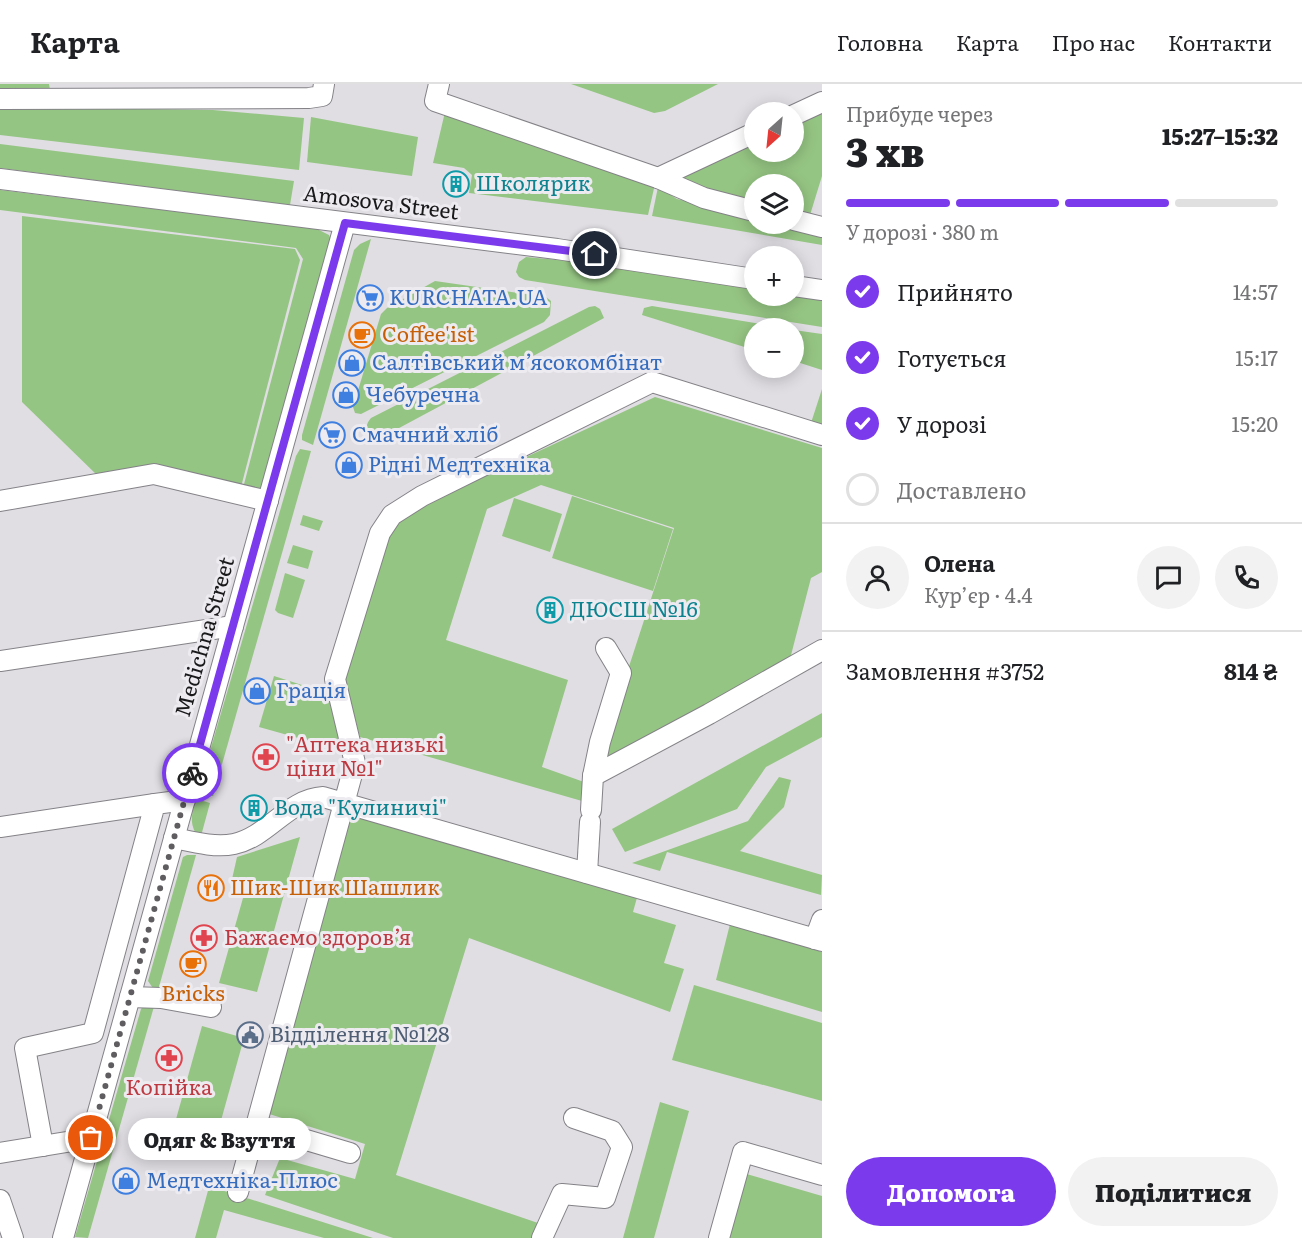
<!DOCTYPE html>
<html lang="uk">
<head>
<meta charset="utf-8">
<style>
	body { margin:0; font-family:Literata,serif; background:#f2f2f2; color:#202124; height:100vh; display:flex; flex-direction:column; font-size:22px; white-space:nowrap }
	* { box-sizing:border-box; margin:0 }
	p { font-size:20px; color:#757577 }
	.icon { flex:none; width:33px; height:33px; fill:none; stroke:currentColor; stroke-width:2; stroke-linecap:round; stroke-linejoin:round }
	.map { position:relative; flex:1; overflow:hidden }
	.drawer { display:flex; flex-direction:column; background:#fff; width:480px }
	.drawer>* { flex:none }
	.needle { width:39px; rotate:207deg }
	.tools { position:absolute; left:744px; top:18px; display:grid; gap:12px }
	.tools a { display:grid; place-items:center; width:60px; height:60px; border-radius:50%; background:#fff; box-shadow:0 3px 15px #0003; font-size:30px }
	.pin { position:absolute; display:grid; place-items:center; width:51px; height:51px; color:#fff; margin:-26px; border:3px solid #fff; border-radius:50%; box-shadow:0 2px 6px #0007 }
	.courier { position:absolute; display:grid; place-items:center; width:60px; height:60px; margin:-30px; border:4px solid #7c3aed; border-radius:50%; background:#fff; color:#222; box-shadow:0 2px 8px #0007 }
	.bubble { position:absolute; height:42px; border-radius:21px; background:#fff; box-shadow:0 3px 15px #0003; font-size:20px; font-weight:800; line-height:42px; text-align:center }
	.overview em { font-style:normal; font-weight:800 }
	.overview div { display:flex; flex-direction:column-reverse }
	.overview { display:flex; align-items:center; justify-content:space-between; height:102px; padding:0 24px }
	h1 { font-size:39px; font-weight:800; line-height:45px }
	.bar { display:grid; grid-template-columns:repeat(4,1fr); gap:9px 6px; align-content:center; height:72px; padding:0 24px }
	.bar i { height:8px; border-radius:4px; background:#e0e0e0 }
	.bar .active { background:#7c3aed }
	.bar p { grid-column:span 4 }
	.line { display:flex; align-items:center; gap:15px; padding:0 24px; border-top:2px solid #e0e0e0 }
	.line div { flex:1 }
	.round { display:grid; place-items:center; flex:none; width:63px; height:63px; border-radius:32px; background:#f2f2f2 }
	ol { padding:0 24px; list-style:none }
	li { display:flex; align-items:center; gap:18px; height:66px }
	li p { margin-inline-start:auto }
	li .icon { padding:6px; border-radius:50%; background:#7c3aed; color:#fff; stroke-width:4 }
	li:last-child { color:#757577 }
	li i { width:33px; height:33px; border:3px solid #e0e0e0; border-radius:50% }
	.button { display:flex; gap:12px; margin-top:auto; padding:12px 24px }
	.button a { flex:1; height:69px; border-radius:36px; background:#7c3aed; color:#fff; font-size:24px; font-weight:800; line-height:69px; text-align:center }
	.button a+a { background:#f2f2f2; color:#202124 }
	header { display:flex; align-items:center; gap:36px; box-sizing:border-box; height:84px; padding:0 30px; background:#fff; border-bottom:2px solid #e0e0e0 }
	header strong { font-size:28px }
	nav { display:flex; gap:33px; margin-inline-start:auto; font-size:21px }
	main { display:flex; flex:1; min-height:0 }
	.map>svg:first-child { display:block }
</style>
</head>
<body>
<header>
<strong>Карта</strong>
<nav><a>Головна</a><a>Карта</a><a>Про нас</a><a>Контакти</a></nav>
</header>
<main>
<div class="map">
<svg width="822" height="1154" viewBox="0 0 822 1154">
	<rect width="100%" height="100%" fill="#e0dee3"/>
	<g fill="#95c583">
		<path d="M 0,0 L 49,0 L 50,6 L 0,6 Z"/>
		<path d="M 571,0 L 718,0 L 665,27 L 654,29 Z"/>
		<path d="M 0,23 L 213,26 L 304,34 L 299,86 L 0,51 Z"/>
		<path d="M 445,28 L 655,100 L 648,131 L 469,109 L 472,91 L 464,84 L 433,79 Z"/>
		<path d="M 822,28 L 822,92 L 810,131 L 794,127 L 794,100 L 754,100 L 754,118 L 711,108 L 684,96 L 685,91 L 754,59 L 754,68 L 794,68 L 794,41 Z"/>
		<path d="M 311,33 L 418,53 L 412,92 L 307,78 Z"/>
		<path d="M 0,60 L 294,97 L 290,121 L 0,84 Z"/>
		<path d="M 658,103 L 677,115 L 754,132 L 754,140 L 794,139 L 822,146 L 822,161 L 652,132 Z"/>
		<path d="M 0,106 L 317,145 L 329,151 L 331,156 L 261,406 L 243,404 L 303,175 L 296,164 L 0,126 Z"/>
		<path d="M 22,132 L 295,165 L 300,176 L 241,403 L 100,394 L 22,318 Z"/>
		<path d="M 371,155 L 313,361 L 302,356 L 302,351 L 354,166 L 360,160 Z"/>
		<path d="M 526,173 L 580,178 L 754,204 L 754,212 L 794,211 L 822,216 L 822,243 L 525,196 L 519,193 L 516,188 L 519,178 Z"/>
		<path d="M 435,197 L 546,213 L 551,217 L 550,231 L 544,238 L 361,330 L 355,329 L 353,323 L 381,230 L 387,224 Z"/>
		<path d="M 595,222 L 600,225 L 604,234 L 373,358 C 368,349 363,343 371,334 L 589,223 Z"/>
		<path d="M 652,222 L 786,244 L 754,244 L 754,266 L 642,231 L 644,224 Z"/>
		<path d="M 794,246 L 822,250 L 822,286 L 794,277 Z"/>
		<path d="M 822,305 L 822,346 L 810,342 Z"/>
		<path d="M 655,313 L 822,364 L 822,488 L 811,494 L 790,575 L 597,681 L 674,444 L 541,401 L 487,425 L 446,556 L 568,596 L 542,683 L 584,698 L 582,717 L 360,653 L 343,588 L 390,446 L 408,428 Z"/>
		<path d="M 300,365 L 311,367 L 213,712 L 198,708 L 296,372 Z"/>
		<path d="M 572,412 L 673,445 L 653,507 L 552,474 Z"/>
		<path d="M 514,414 L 562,430 L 550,468 L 502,452 Z"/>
		<path d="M 303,431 L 323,437 L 319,447 L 300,441 Z"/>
		<path d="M 293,461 L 313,467 L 308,485 L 287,479 Z"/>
		<path d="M 285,489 L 305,496 L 293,534 L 278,529 L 275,526 Z"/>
		<path d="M 274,592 L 333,611 L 343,664 L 341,666 L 259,643 Z"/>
		<path d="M 822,629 L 822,653 L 766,683 L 737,725 L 625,768 L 612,745 Z"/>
		<path d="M 779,693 L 791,696 L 784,723 L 740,767 L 822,791 L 821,811 L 667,768 L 660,787 L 632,779 L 748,737 Z"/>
		<path d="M 196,715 L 210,719 L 201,752 L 196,750 C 189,738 192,728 196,715 Z"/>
		<path d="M 348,729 L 638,810 L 633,828 L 676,841 L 664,879 L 684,885 L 670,928 L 469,854 L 396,1091 L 538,1139 L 531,1154 L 393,1154 L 265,1111 L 280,1074 L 355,1095 L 365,1060 L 266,1029 Z"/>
		<path d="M 300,753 L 257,908 L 219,899 L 243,814 L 230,804 L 237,773 Z"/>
		<path d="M 187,771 L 196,771 L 157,910 L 148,897 L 183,773 Z"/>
		<path d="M 730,840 L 822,868 L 822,928 L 716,896 Z"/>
		<path d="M 694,901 L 822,939 L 822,1017 L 672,976 Z"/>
		<path d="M 147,917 L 155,919 L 88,1154 L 75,1153 L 141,925 Z"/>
		<path d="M 202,942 L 244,954 L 210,1076 L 168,1064 Z"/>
		<path d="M 660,1018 L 689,1027 L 654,1154 L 623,1154 Z"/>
		<path d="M 743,1089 L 822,1112 L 822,1154 L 724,1154 Z"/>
		<path d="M 209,1103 L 228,1108 L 373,1154 L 324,1154 L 224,1126 L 216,1154 L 195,1154 Z"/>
	</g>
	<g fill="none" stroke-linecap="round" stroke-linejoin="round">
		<g stroke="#848287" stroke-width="22">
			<g id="minor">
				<path d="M 439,0 L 435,17 L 658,94 L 704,114 L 754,127"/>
				<path d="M 0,15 L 309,14 L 322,12 L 324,0"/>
				<path d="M 794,31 L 822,18"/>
				<path d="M 658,94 L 754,49"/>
				<path d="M 0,95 L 557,165 L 754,195"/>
				<path d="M 794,136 L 822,143"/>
				<path d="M 794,202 L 822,206"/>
				<path d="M 0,417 L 154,390 L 268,417"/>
				<path d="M 0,577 L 233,542"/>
				<path d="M 593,692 L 600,658 L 621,589 L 606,564"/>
				<path d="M 591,726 L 593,692 L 709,630 L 822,566"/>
				<path d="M 0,743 L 155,720"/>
				<path d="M 174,754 C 193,758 215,764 234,760 C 268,753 288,715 323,713 L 822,857"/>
				<path d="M 587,789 L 590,738"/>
				<path d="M 815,855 L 822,836"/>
				<path d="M 130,913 L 161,914 L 211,923"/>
				<path d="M 256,1041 L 350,1069"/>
				<path d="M 43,1062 L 25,964 L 93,949 L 155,720 L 185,716"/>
				<path d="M 0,1069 L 91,1054"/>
				<path d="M 238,1108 L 355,679 L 335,595 L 380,449 L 392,431 L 422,412 L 652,298 L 822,351"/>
				<path d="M 0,1116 L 13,1154"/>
				<path d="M 63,1154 L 345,139"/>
				<path d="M 542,1154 L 562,1110 L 605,1114 L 622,1063 L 612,1047 L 574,1034"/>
				<path d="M 719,1154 L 743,1068 L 822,1091"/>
			</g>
		</g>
		<use href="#minor" stroke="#fff" stroke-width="20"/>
	</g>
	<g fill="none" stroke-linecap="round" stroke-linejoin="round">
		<path stroke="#5f5d60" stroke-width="6" stroke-dasharray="0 10.8" d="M 91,1054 L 192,689"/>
		<path stroke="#7c3aed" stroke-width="8" d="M 192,689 L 345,139 L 595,170"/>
	</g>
	<defs>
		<g id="building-ring" transform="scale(1.35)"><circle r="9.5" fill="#edebf0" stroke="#0f9aa8" stroke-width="1.5"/><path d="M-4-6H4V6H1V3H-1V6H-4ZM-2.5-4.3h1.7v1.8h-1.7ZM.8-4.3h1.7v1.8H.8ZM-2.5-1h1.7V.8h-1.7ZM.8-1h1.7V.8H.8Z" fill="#0f9aa8"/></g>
		<g id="supermarket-ring" transform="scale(1.35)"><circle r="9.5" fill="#edebf0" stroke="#3f7fe0" stroke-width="1.5"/><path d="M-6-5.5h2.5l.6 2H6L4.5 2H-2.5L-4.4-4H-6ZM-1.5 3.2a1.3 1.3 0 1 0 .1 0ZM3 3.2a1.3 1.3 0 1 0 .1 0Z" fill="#3f7fe0"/></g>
		<g id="cafe-ring" transform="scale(1.35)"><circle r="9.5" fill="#edebf0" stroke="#e8710a" stroke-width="1.5"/><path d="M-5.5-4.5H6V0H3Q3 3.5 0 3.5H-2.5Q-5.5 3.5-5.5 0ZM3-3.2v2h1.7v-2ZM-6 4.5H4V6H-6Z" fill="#e8710a"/></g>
		<g id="shop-ring" transform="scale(1.35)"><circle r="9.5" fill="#edebf0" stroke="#3f7fe0" stroke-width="1.5"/><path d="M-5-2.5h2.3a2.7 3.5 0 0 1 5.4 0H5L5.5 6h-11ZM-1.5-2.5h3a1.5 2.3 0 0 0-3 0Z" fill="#3f7fe0"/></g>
		<g id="pharmacy-ring" transform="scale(1.35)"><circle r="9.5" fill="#edebf0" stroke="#e0444e" stroke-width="1.5"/><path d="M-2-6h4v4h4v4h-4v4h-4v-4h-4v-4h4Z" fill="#e0444e"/></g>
		<g id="restaurant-ring" transform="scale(1.35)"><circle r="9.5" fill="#edebf0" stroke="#e8710a" stroke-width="1.5"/><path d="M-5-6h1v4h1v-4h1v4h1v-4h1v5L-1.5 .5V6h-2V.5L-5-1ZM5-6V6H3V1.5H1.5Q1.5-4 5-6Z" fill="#e8710a"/></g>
		<g id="civic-ring" transform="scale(1.35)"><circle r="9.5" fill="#edebf0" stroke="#5c6f8a" stroke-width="1.5"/><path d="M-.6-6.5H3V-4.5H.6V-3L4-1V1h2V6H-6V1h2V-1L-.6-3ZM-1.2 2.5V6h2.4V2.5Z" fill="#5c6f8a"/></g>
	</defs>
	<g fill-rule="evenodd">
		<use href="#building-ring" x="456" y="100"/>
		<use href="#supermarket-ring" x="370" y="214"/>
		<use href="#cafe-ring" x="362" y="251"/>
		<use href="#shop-ring" x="352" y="279"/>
		<use href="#shop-ring" x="346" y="311"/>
		<use href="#supermarket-ring" x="332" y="351"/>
		<use href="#shop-ring" x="349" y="381"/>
		<use href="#building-ring" x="550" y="526"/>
		<use href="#shop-ring" x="257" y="607"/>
		<use href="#pharmacy-ring" x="266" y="673"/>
		<use href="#building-ring" x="254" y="724"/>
		<use href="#restaurant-ring" x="211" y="804"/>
		<use href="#pharmacy-ring" x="204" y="854"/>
		<use href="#cafe-ring" x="193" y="880"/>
		<use href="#civic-ring" x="250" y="951"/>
		<use href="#pharmacy-ring" x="169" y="974"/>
		<use href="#shop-ring" x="126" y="1097"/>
	</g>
	<g text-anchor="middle" stroke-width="6" stroke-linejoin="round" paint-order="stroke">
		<g font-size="21" fill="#0d838f" stroke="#edebf0" text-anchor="start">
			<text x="476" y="107">Школярик</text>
			<text x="570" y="533">ДЮСШ №16</text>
			<text x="274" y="731">Вода "Кулиничі"</text>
		</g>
		<g font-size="21" fill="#19181a" stroke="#edebf0">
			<text transform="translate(381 119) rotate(7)" y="7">Amosova Street</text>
			<text transform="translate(205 553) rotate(-74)" y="7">Medichna Street</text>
		</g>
		<g font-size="21" fill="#366cbe" stroke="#edebf0" text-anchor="start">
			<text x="389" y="221">KURCHATA.UA</text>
			<text x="372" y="286">Салтівський мʼясокомбінат</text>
			<text x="366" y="318">Чебуречна</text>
			<text x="352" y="358">Смачний хліб</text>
			<text x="368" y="388">Рідні Медтехніка</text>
			<text x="276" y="614">Грація</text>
			<text x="146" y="1104">Медтехніка-Плюс</text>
		</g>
		<g font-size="21" fill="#c56008" stroke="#edebf0" text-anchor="start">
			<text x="382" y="258">Coffee'ist</text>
			<text x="230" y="811">Шик-Шик Шашлик</text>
			<text x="193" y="917" text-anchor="middle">Bricks</text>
		</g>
		<g font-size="21" fill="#be3a42" stroke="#edebf0" text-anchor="start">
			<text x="286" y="668">"Аптека низькі<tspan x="286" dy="24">ціни №1"</tspan></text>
			<text x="224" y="861">Бажаємо здоровʼя</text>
			<text x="169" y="1011" text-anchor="middle">Копійка</text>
		</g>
		<g font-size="21" fill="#4e5e75" stroke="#edebf0" text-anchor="start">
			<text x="270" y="958">Відділення №128</text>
		</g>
	</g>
</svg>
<div class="tools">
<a><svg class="needle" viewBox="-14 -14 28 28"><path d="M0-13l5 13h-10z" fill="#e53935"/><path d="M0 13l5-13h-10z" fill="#757577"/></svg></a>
<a><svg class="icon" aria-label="layers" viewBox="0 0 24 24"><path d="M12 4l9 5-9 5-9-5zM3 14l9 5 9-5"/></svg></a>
<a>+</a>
<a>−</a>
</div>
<div class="pin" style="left:91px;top:1054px;background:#ea580c"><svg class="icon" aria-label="bag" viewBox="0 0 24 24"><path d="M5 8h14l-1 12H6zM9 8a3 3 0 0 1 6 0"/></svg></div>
<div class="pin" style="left:595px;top:170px;background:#1f2937"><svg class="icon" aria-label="home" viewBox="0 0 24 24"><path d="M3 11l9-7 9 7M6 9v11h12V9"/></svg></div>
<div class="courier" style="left:192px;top:689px"><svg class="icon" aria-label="bike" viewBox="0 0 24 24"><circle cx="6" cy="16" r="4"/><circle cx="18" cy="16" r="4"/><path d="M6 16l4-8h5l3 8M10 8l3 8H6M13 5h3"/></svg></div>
<div class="bubble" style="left:128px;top:1034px;width:183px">Одяг &amp; Взуття</div>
</div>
<section class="drawer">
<div class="overview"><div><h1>3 хв</h1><p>Прибуде через</p></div><em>15:27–15:32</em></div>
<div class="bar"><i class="active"></i><i class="active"></i><i class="active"></i><i></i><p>У дорозі · 380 m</p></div>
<ol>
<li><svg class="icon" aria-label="check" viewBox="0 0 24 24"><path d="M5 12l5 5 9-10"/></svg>Прийнято<p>14:57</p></li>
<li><svg class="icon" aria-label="check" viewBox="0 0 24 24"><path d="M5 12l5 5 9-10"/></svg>Готується<p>15:17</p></li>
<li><svg class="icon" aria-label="check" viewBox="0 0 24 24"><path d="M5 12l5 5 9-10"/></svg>У дорозі<p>15:20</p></li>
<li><i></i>Доставлено</li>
</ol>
<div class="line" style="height:108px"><a class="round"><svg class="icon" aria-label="person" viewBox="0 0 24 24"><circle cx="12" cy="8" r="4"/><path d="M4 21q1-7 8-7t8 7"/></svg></a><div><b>Олена</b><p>Кур’єр · 4.4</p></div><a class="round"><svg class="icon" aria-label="chat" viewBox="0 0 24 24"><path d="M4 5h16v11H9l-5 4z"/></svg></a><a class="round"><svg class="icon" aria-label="phone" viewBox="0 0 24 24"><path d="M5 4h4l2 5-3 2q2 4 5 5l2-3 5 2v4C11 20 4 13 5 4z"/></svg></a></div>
<div class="line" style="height:78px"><div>Замовлення #3752</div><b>814 ₴</b></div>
<div class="button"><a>Допомога</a><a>Поділитися</a></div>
</section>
</main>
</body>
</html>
